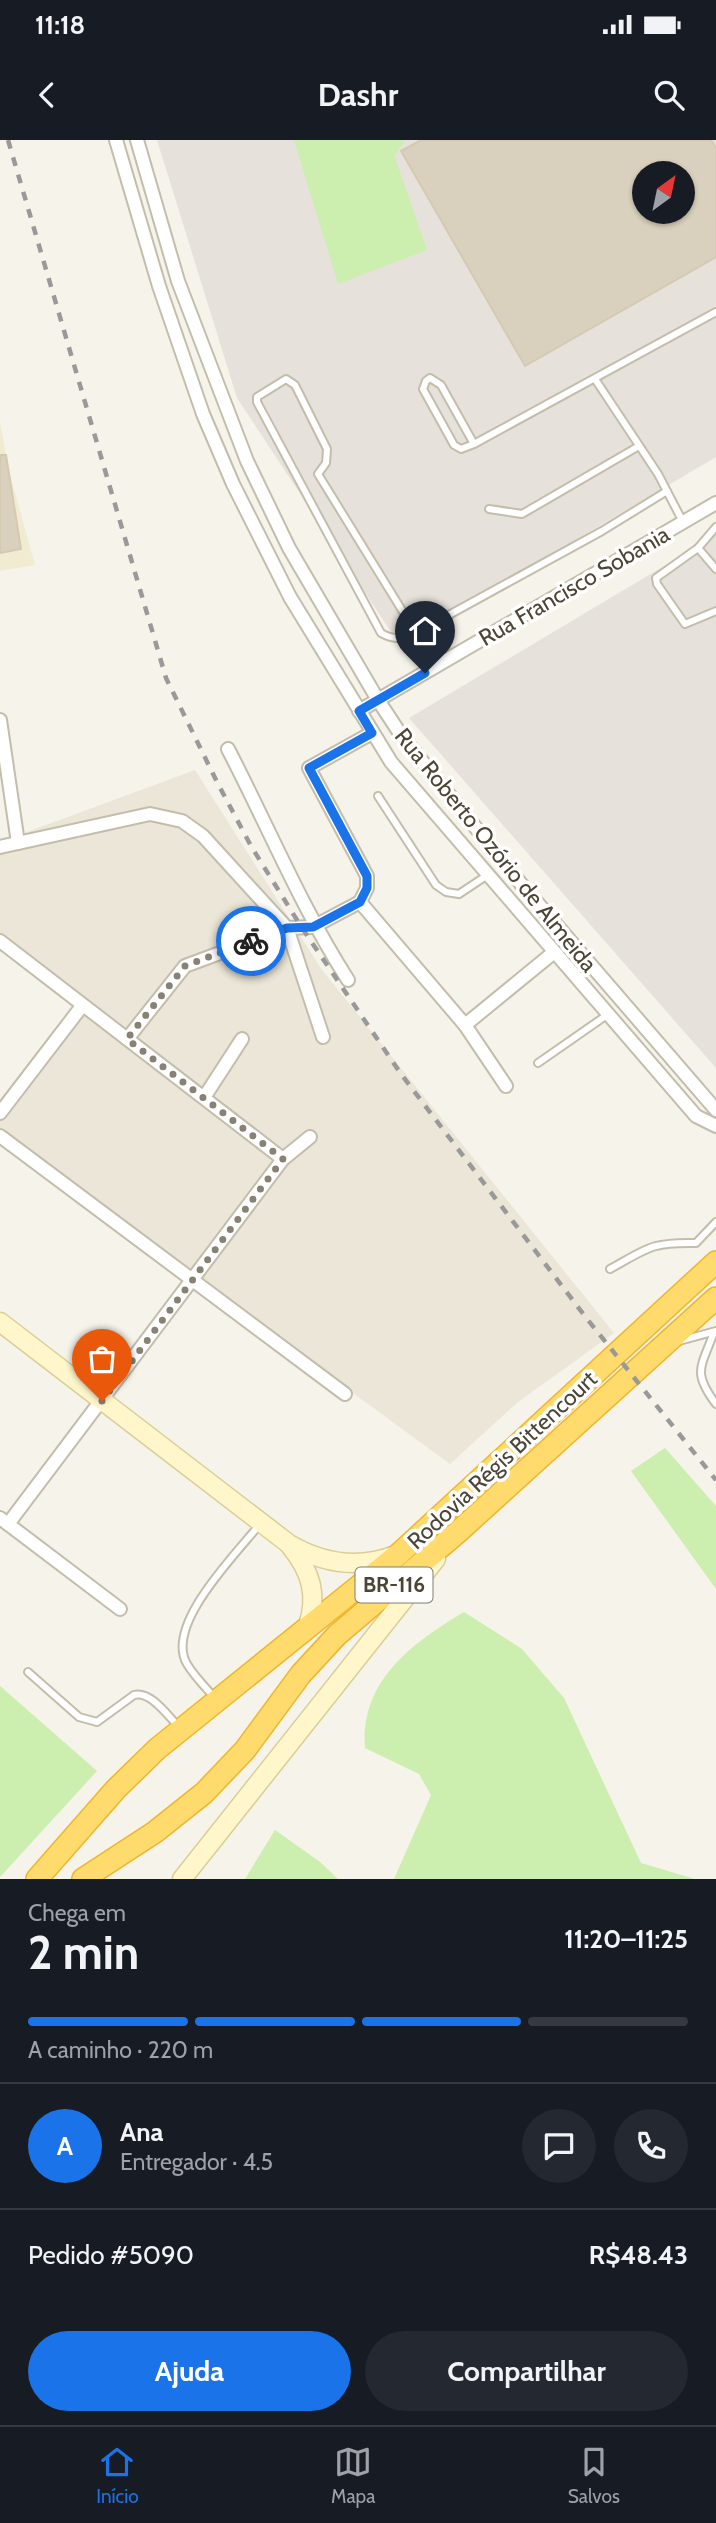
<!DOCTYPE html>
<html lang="pt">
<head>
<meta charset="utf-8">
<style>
	body { margin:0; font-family:Cabin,sans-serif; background:#242831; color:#f1f3f6; height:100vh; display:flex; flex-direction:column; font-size:26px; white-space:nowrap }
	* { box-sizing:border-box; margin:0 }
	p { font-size:23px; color:#9ea1a6 }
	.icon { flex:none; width:38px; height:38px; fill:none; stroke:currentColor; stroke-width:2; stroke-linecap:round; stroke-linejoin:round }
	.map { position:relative; height:1739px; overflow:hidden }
	.details { display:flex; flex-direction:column; background:#171b24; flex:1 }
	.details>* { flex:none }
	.needle { width:46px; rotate:33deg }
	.controls { position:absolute; left:632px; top:21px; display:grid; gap:14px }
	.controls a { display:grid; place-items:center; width:63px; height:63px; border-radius:50%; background:#171b24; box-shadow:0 2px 5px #0004; font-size:35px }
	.pin { position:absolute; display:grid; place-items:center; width:60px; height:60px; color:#fff; margin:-72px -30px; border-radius:50% 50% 50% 0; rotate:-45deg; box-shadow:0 0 7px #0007 }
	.pin .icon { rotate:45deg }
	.courier { position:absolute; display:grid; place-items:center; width:70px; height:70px; margin:-35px; border:5px solid #1a73e8; border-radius:50%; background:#fff; color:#222; box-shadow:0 2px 9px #0007 }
	.head em { font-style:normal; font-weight:700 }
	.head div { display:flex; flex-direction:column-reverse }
	.head { display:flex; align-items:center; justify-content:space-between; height:119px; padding:0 28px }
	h1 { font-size:46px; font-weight:700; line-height:52px }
	.bar { display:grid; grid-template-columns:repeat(4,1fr); gap:10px 7px; align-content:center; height:84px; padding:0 28px }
	.bar i { height:9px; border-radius:5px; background:#363941 }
	.bar .active { background:#1a73e8 }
	.bar p { grid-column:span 4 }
	.line { display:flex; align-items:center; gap:18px; padding:0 28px; border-top:2px solid #363941 }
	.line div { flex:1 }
	.round { display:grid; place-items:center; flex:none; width:74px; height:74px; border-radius:37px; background:#242831 }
	.cta { display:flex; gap:14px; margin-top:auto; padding:14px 28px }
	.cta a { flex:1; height:80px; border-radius:42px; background:#1a73e8; color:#fff; font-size:28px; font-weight:700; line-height:80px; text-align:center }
	.cta a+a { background:#242831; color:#f1f3f6 }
	.status { display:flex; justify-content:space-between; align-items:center; height:49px; padding:0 35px; background:#171b24; direction:ltr }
	.status svg { height:19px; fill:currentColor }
	header { display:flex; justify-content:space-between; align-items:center; height:91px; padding:0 28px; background:#171b24; font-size:32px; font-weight:700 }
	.tab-bar { display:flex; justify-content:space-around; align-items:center; height:98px; border-top:2px solid #363941; background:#171b24; font-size:19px; color:#9ea1a6 }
	.tab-bar a { display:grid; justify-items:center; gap:4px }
	.tab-bar .active { color:#1a73e8 }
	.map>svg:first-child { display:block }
</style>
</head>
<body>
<div class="status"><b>11:18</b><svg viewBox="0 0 49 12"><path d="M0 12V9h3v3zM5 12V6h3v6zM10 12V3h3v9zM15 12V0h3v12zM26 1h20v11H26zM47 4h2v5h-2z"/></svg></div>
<header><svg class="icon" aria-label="back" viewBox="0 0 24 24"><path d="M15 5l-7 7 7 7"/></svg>Dashr<svg class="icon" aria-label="search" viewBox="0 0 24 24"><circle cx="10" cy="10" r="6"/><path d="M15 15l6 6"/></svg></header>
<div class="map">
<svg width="716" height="1739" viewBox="0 0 716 1739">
	<rect width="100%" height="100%" fill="#f6f3ea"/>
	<path fill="#ebe6d7" d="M 195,630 L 322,830 L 614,1193 L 518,1262 L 450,1324 L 0,995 L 0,967 L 82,865 L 0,795 L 0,702 Z"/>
	<g fill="#e6e2db" fill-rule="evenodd">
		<path d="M 157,0 L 716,0 L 716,317 L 399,504 L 237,258 ZM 644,33 L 682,33 L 682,72 L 644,72 Z"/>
		<path d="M 716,395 L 716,928 L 409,578 Z"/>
	</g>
	<path fill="#f1ebd2" d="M 0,282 L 9,331 L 35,425 L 0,431 Z"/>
	<g fill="#cceeae">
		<path d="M 294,0 L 406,0 L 394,15 L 427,110 L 338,144 Z"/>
		<path d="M 665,1308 L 716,1366 L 716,1449 L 631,1331 Z"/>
		<path d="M 464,1472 L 522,1509 L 564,1558 L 641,1723 L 695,1739 L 394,1739 L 431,1655 L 419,1634 L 365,1608 C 360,1541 412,1503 464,1472 Z"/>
		<path d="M 0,1546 L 97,1631 L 0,1737 Z"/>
		<path d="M 275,1690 L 320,1722 L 338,1739 L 245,1739 Z"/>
	</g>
	<g fill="#d9d1bd" stroke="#d5cab0" stroke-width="2" fill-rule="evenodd">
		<path d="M 421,0 L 711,0 L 716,8 L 716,117 L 525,226 L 401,11 ZM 644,33 L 682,33 L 682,72 L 644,72 Z"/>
		<path d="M 0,315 L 6,315 L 21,409 L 0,413 Z"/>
	</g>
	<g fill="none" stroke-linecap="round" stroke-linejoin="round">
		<g stroke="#c3bdab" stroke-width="10">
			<g id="service">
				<path d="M 595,239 L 658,334 L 683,382"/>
				<path d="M 474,304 L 441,245 L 430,238 L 426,241 L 423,249 L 454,305 L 461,309 L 474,304 L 716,172"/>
				<path d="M 489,369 L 522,374 L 639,306"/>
				<path d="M 716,387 L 698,408 L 656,438 L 657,444 L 685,484 L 716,471"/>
				<path d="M 698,408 L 716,429"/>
				<path d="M 416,493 L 318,334 L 326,323 L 327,309 L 295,245 L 286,239 L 257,257 L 257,262 L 381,493 C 395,501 402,498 416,493 L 602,391 L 667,351"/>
				<path d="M 378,656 L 436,745 L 446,752 L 459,754 L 486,736"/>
				<path d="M 538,923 L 607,875"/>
				<path d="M 610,1129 C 648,1108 651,1102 696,1103 L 716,1082"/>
				<path d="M 714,1192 C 701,1228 692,1232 716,1264"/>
				<path d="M 679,1201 L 716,1191"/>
				<path d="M 28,1532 L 79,1577 L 97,1582 L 134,1555 C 151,1551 167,1575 179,1587"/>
				<path d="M 215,1558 C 206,1548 194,1536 187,1524 C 164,1485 237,1413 260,1384"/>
			</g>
		</g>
		<g stroke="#c3bdab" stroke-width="16">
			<g id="minor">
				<path d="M 116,0 L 159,146 L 203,274 L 233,344 L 290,457 L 391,622 L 696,976 L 716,986"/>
				<path d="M 137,0 L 178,141 L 247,321 L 289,408 L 378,560 L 401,595 L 522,745 L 716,970"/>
				<path d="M 359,571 L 716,363"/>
				<path d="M 0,580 L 18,703"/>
				<path d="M 228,609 C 268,686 301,767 348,840"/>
				<path d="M 0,707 L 150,674 L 182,681 L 203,696 L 287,788 L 323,897"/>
				<path d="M 360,762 L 465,885 L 506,946"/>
				<path d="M 0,801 L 283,1019"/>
				<path d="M 465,885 L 553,813"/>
				<path d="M 127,899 L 185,826 L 287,788 L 313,787 L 360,762 L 367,748 L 367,736 L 309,628 L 372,593"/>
				<path d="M 205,956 L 242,899"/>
				<path d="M 0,973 L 82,866"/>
				<path d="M 0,996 L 345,1254"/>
				<path d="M 0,1378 L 120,1469"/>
				<path d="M 8,1384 L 283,1019 L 310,997"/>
			</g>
		</g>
		<g stroke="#dbce95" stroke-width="21">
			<g id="secondary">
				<path d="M 0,1182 L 289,1404 C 322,1423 357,1429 393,1416"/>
				<path d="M 291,1407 C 311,1432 318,1455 308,1486"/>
				<path d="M 182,1739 L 436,1419"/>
			</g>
		</g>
		<g stroke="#eeb62c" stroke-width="24">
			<g id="motorway">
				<path d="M 37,1739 L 116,1649 L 157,1609 L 400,1413 L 716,1122"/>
				<path d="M 83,1739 L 155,1692 L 204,1653 L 245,1610 L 301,1534 L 337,1495 L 458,1392 L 716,1158"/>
			</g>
		</g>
		<use href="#service" stroke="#fff" stroke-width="6"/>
		<use href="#minor" stroke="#fff" stroke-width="12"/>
		<use href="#secondary" stroke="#fff7cb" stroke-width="18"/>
		<use href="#motorway" stroke="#ffda6c" stroke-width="21"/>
		<path stroke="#999" stroke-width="4.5" stroke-dasharray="9 9" stroke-linecap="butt" d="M 8,0 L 166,538 L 217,642 L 251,706 L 302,788 L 401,934 L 584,1175 L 716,1340"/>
	</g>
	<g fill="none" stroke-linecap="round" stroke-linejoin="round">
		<path stroke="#878275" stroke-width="7" stroke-dasharray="0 12.6" d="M 102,1261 L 283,1019 L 127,899 L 185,826 L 251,801"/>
		<path stroke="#1a73e8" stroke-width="9" d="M 251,801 L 287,788 L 313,787 L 360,762 L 367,748 L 367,736 L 309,628 L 372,593 L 359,571 L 425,533"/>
	</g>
	<g text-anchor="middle" stroke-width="7" stroke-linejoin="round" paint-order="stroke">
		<rect fill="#fff" stroke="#817d72" stroke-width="2" x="355.5" y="1427.5" width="77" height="35" rx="5"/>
		<g font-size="21" font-weight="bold" fill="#4b4536">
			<text x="394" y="1452">BR-116</text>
		</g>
		<g font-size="23" fill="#4b4536" stroke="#fff">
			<text transform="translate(574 446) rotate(-30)" y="8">Rua Francisco Sobania</text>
			<text transform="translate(496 710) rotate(51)" y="8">Rua Roberto Ozório de Almeida</text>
			<text transform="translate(502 1320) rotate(-43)" y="8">Rodovia Régis Bittencourt</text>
		</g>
	</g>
</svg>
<div class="controls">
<a><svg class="needle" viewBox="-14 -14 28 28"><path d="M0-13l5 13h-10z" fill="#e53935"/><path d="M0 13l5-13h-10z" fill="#9ea1a6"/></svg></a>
</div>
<div class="pin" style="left:102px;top:1261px;background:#ea580c"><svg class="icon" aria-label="bag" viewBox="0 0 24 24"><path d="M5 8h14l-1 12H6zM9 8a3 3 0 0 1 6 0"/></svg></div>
<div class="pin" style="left:425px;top:533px;background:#1f2937"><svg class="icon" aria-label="home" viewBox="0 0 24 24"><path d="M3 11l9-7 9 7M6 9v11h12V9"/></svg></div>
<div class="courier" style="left:251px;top:801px"><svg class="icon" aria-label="bike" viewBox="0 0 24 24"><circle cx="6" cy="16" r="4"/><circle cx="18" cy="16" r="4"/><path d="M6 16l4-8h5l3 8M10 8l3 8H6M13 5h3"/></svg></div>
</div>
<section class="details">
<div class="head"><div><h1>2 min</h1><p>Chega em</p></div><em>11:20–11:25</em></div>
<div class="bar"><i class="active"></i><i class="active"></i><i class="active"></i><i></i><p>A caminho · 220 m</p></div>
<div class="line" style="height:126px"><b class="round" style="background:#1a73e8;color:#fff">A</b><div><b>Ana</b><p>Entregador · 4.5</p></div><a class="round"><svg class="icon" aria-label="chat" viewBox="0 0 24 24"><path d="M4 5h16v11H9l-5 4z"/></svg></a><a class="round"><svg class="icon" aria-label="phone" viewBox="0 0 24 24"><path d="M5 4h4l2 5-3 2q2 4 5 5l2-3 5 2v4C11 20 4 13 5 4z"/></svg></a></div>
<div class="line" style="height:91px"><div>Pedido #5090</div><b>R$48.43</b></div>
<div class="cta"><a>Ajuda</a><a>Compartilhar</a></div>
</section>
<nav class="tab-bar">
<a class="active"><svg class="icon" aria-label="home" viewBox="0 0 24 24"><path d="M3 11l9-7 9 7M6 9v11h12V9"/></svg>Início</a>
<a><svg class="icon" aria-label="map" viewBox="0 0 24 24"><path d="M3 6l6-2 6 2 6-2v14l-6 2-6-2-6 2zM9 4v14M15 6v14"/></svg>Mapa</a>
<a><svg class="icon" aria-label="saved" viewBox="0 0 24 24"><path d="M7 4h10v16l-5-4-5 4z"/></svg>Salvos</a>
</nav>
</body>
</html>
